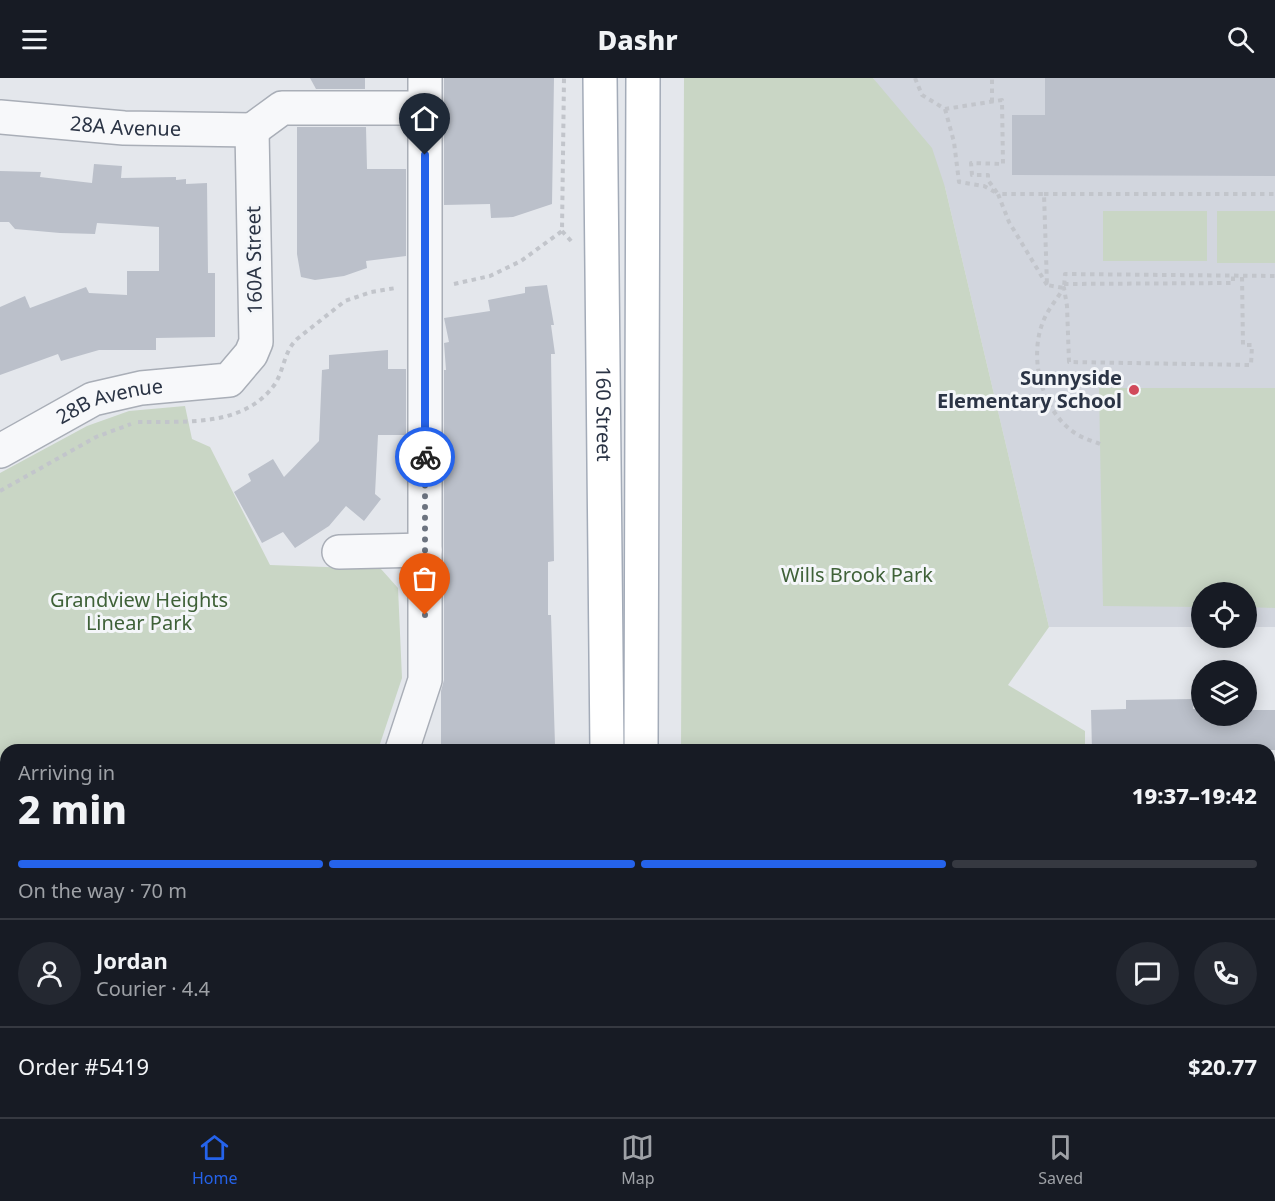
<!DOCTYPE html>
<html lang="en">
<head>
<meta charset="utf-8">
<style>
	body { margin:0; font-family:"Noto Sans",sans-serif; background:#242831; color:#f1f3f6; height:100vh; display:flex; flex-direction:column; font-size:22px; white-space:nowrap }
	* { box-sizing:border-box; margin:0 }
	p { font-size:20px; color:#9ea1a6 }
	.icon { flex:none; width:33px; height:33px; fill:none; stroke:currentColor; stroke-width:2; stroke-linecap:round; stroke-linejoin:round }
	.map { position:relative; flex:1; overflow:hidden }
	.drawer { position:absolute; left:0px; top:666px; width:1275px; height:374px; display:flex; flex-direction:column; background:#171b24; border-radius:18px 18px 0 0; box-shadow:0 3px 15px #0003 }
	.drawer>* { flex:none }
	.fabs { position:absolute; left:1191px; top:504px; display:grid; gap:12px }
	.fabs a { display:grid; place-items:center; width:66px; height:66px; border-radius:50%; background:#171b24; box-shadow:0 3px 15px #0003; font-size:30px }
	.pin { position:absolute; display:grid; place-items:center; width:51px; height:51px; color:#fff; margin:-62px -26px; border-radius:50% 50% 50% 0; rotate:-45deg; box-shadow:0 0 6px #0007 }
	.pin .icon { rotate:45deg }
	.courier { position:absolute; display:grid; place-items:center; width:60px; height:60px; margin:-30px; border:4px solid #2563eb; border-radius:50%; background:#fff; color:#222; box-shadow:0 2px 8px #0007 }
	.head em { font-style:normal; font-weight:800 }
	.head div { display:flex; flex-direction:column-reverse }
	.head { display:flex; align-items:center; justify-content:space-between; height:102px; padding:0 18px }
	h1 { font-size:39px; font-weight:800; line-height:45px }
	.bar { display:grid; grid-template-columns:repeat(4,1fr); gap:9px 6px; align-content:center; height:72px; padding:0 18px }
	.bar i { height:8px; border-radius:4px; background:#363941 }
	.bar .selected { background:#2563eb }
	.bar p { grid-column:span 4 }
	.line { display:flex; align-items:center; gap:15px; padding:0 18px; border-top:2px solid #363941 }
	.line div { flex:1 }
	.round { display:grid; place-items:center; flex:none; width:63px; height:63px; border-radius:32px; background:#242831 }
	header { display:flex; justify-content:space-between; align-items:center; height:78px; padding:0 18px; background:#171b24; font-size:27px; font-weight:800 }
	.tabs { display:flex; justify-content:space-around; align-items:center; height:84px; border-top:2px solid #363941; background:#171b24; font-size:16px; color:#9ea1a6 }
	.tabs a { display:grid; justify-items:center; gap:3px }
	.tabs .selected { color:#2563eb }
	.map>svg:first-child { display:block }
</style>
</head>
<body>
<header><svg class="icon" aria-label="menu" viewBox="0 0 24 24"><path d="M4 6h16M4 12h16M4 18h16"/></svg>Dashr<svg class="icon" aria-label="search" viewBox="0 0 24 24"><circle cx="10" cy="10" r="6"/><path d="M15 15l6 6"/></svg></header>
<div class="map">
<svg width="1275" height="1039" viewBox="0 0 1275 1039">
	<rect width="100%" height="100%" fill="#e4e7ec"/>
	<path fill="#d2d6de" d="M 873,0 L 1275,0 L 1275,549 L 1247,549 L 1246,514 L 1202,514 L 1201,549 L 1049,549 L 945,109 Z"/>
	<g fill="#c9d6c5">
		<path d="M 684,0 L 873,0 L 932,70 L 945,109 L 1049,549 L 1008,607 L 1085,653 L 1085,672 L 681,672 Z"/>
		<rect x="1103" y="133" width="104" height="50"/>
		<rect x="1217" y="133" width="58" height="52"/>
		<path d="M 1099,310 L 1275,310 L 1275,530 L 1247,529 L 1246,514 L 1202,514 L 1201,529 L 1103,528 Z"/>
		<path d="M 185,328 L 192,361 L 210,369 L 270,487 L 381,491 L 398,510 L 402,600 L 378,672 L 6,672 L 6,891 L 0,896 L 0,395 L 87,348 L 129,333 Z"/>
		<path d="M 679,1034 L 1174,1034 L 1169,1039 L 679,1039 Z"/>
	</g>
	<g fill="#bbc0ca">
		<path d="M 310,0 L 365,0 L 365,11 L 316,11 Z"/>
		<path d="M 444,0 L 554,0 L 552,126 L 513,139 L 491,140 L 490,126 L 444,127 Z"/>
		<path d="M 1045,0 L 1275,0 L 1275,98 L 1012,97 L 1012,37 L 1045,37 Z"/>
		<path d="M 297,49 L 366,49 L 367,91 L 406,91 L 406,178 L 366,183 L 367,190 L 344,198 L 315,202 L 301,199 L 297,176 Z"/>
		<path d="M 94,86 L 122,88 L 121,100 L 176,99 L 176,102 L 186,101 L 186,106 L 207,105 L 208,195 L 215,195 L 215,259 L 156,260 L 156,272 L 99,272 L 61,283 L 58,276 L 0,297 L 0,229 L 25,218 L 30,230 L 86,209 L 89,215 L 127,217 L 127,193 L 159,193 L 159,149 L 97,145 L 95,156 L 60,155 L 15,151 L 9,144 L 0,144 L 0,93 L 41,94 L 40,99 L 92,105 Z"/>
		<path d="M 547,207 L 554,247 L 551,247 L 555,276 L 551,276 L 554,483 L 548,484 L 548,537 L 551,537 L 555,667 L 441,667 L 441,613 L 444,602 L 444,292 L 446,292 L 444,265 L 449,264 L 444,240 L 490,233 L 488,222 L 525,215 L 525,209 Z"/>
		<path d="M 388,272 L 388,291 L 406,291 L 406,357 L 378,357 L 375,416 L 381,421 L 364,443 L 346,428 L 329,448 L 295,470 L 283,454 L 262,465 L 234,414 L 251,403 L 248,396 L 273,381 L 284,399 L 319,363 L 322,292 L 329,291 L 329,277 Z"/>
		<path d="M 1193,621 L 1193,631 L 1202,631 L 1202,638 L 1246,638 L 1246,632 L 1275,632 L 1275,672 L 1092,672 L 1091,632 L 1126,631 L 1126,622 Z"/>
	</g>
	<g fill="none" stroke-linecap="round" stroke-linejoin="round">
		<g stroke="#a9aeb7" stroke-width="36">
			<g id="minor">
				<path id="s1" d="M 0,39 L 124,50 L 252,52"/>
				<path d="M 252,52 L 282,30 L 425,30"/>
				<path id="s2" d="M 0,373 L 93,321 L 141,310 L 229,302 L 251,276 L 256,264 L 252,52"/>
				<path d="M 339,474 L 425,472"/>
				<path d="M 402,672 L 425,602 L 425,0"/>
				<path d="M 1269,710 L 1275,710"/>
				<path d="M 1269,942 L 1275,942"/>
			</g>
		</g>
		<g stroke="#a3abb8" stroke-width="36">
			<g id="major">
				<path id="s3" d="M 600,0 L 607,672"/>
				<path d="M 641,672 L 643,0"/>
				<path d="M 601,1039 L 601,1034"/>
				<path d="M 641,1039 L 641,1034"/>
			</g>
		</g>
		<g stroke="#c2c5cb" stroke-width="4" stroke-dasharray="4.5 4.5" stroke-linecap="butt">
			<path d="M 915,0 L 922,17 L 945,31 L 1002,22 L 1003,86 L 971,85 L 972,97 L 988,97 L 988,102 L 998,116"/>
			<path d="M 992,24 L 992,0"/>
			<path d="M 945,31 L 954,64 L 959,104 L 984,108 L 995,114"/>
			<path d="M 1044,116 L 1275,116"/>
			<path d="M 562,153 L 572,164"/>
			<path d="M 454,206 L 490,198 L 521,183 L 562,153 L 564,0"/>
			<path d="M 1064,206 L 1233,205 L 1233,197"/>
			<path d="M 1047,207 L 1009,144 L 998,116 L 1044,116 L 1047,207 L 1064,210 L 1065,196 L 1275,198"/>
			<path d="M 138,344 C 184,343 244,350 275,306 C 284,292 284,273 297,261 L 345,223 L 371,214 L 396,210"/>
			<path d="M 1100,366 C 1093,363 1085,361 1078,357 C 1041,335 1026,276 1046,237 C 1051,228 1058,219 1064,210 L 1067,228 L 1069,284 L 1251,287 L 1252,267 L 1243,267 L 1242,198"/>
			<path d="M 0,413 L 96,359 L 131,346"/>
			<path d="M 819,1034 L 824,1039"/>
			<path d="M 916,1039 L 916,1034"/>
		</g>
		<use href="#minor" stroke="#f7f8fa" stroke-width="33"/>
		<use href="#major" stroke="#fff" stroke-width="33"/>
	</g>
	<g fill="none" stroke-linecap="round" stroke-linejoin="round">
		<path stroke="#6c737f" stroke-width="6" stroke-dasharray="0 10.8" d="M 425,537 L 425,379"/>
		<path stroke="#2563eb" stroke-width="8" d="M 425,77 L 425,379"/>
	</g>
	<circle fill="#d1495b" stroke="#f4f6f9" stroke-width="2" cx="1134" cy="312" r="6"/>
	<g text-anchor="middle" stroke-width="6" stroke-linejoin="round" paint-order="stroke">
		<g font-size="20" fill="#2b3445" stroke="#f4f6f9">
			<text dy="7" stroke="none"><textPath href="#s1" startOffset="126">28A Avenue</textPath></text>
			<text transform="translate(254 182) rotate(-91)" y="7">160A Street</text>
			<text dy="7" stroke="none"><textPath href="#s2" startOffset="122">28B Avenue</textPath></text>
			<text dy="7" stroke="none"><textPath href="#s3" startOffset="336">160 Street</textPath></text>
		</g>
		<g font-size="20" font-weight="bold" fill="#2b3445" stroke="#f4f6f9" text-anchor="end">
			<text x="1122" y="307">Sunnyside<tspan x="1122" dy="23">Elementary School</tspan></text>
		</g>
		<g font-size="20" fill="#3f6138" stroke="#f4f6f9">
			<text x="857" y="504">Wills Brook Park</text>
			<text x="139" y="529">Grandview Heights<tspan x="139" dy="23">Linear Park</tspan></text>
		</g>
	</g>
</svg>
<div class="fabs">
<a><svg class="icon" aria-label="locate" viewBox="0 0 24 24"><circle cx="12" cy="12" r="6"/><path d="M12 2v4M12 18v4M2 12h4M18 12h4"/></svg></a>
<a><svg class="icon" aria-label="layers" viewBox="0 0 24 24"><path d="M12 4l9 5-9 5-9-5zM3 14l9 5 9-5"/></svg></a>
</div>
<div class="pin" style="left:425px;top:537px;background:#ea580c"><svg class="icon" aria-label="bag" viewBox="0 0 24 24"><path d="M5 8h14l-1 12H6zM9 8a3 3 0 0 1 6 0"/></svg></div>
<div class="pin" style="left:425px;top:77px;background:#1f2937"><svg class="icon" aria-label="home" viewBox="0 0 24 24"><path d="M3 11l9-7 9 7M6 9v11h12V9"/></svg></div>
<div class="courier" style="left:425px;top:379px"><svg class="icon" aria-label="bike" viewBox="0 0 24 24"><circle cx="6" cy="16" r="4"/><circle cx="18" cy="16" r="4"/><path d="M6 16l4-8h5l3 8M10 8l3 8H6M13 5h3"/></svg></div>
<section class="drawer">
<div class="head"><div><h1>2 min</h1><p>Arriving in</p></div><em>19:37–19:42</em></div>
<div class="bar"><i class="selected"></i><i class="selected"></i><i class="selected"></i><i></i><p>On the way · 70 m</p></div>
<div class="line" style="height:108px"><a class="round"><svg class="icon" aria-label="person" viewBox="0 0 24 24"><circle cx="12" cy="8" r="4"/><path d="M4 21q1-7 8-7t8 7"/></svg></a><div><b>Jordan</b><p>Courier · 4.4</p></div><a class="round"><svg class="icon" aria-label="chat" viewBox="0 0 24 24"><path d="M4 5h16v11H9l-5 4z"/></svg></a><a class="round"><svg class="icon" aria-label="phone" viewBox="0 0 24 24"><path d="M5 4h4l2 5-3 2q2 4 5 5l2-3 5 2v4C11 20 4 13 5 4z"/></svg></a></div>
<div class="line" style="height:78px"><div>Order #5419</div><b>$20.77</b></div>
</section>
</div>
<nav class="tabs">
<a class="selected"><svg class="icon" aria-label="home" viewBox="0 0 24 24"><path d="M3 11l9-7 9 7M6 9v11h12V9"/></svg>Home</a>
<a><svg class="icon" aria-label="map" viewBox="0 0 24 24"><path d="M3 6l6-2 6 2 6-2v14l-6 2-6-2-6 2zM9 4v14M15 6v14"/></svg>Map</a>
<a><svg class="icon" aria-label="saved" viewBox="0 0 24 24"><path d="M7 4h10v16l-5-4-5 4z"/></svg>Saved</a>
</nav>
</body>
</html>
